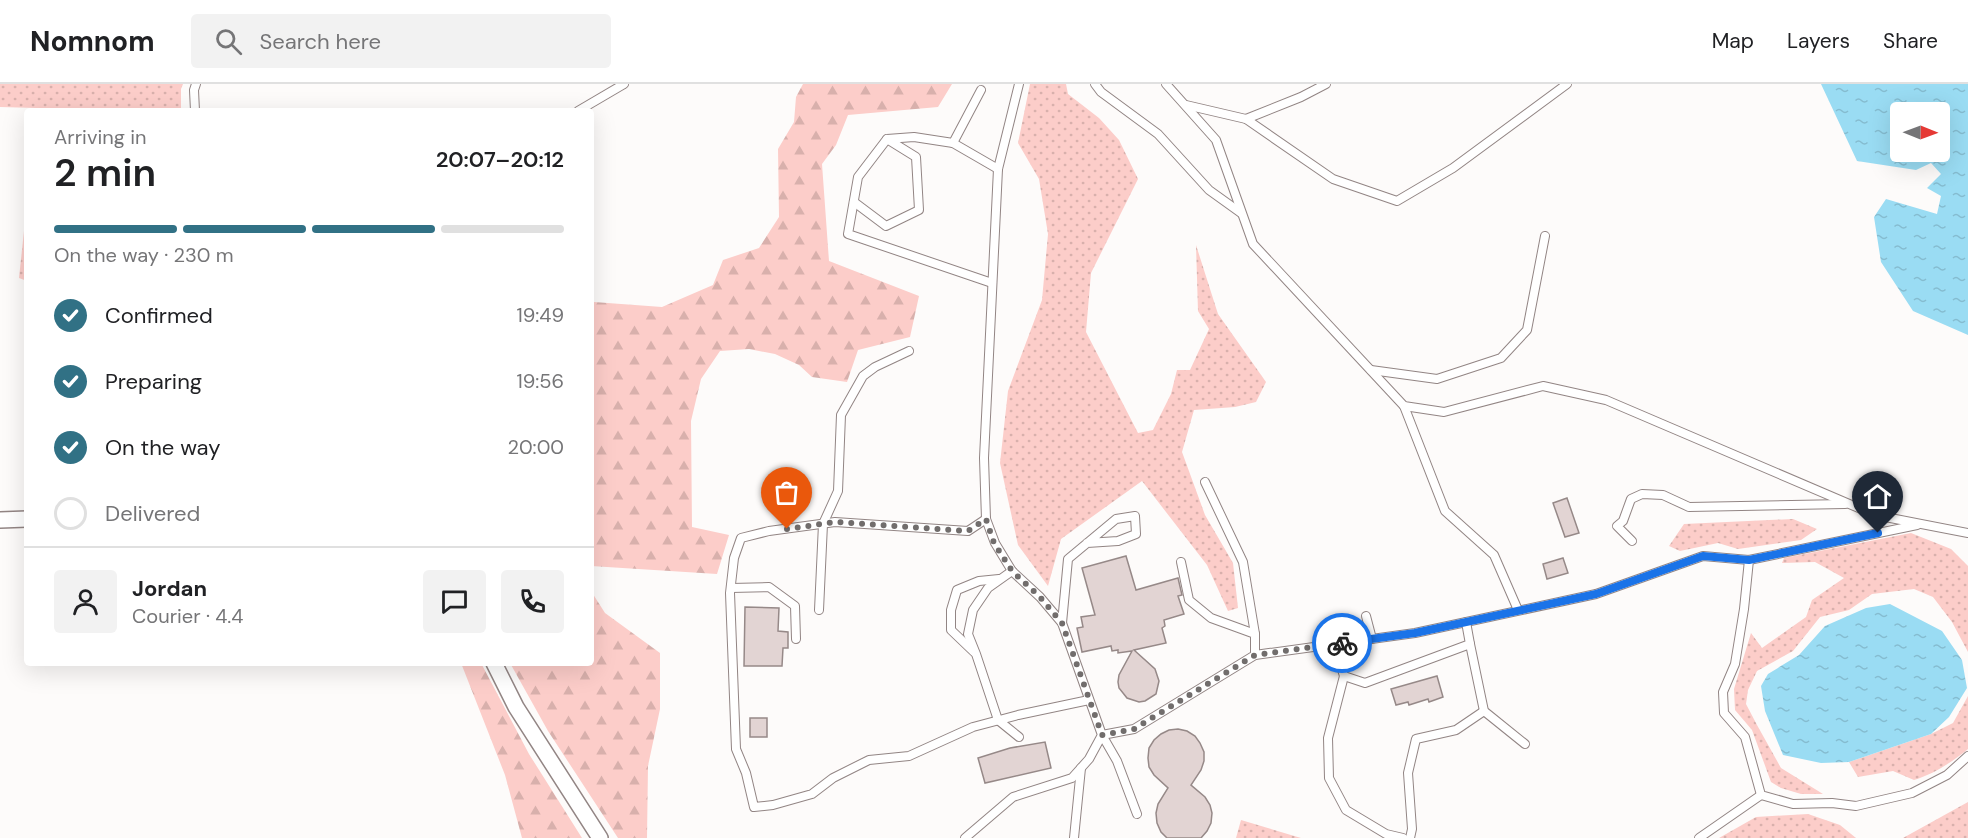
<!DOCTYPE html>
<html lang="en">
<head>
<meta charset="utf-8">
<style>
	body { margin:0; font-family:"DM Sans",sans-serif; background:#f2f2f2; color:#202124; height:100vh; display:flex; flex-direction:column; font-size:22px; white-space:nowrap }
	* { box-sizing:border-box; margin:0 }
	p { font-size:20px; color:#757577 }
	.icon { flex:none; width:33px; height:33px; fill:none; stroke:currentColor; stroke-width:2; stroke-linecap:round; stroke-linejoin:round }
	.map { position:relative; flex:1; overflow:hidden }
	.panel { position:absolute; left:24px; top:24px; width:570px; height:558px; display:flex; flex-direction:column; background:#fff; border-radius:6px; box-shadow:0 6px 24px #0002 }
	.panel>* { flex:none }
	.needle { width:39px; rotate:91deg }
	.buttons { position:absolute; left:1890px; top:18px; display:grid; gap:12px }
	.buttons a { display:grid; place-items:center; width:60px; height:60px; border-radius:6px; background:#fff; box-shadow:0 6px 24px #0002; font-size:30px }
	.pin { position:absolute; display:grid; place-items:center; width:51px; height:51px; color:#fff; margin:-62px -26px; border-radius:50% 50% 50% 0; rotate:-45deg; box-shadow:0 0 6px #0007 }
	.pin .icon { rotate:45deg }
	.courier { position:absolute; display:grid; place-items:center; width:60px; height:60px; margin:-30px; border:4px solid #1a73e8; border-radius:50%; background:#fff; color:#222; box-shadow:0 2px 8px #0007 }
	.head em { font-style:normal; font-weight:600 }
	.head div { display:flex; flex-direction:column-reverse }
	.head { display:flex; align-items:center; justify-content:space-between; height:102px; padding:0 30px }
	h1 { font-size:39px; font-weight:600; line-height:45px }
	.bar { display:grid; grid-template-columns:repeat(4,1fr); gap:9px 6px; align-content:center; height:72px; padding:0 30px }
	.bar i { height:8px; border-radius:4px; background:#e0e0e0 }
	.bar .on { background:#317185 }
	.bar p { grid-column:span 4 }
	.line { display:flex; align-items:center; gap:15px; padding:0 30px; border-top:2px solid #e0e0e0 }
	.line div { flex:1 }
	.round { display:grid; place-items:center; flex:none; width:63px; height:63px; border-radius:6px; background:#f2f2f2 }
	ol { padding:0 30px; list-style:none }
	li { display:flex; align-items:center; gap:18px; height:66px }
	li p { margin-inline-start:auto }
	li .icon { padding:6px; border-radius:50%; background:#317185; color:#fff; stroke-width:4 }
	li:last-child { color:#757577 }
	li i { width:33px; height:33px; border:3px solid #e0e0e0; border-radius:50% }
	header { display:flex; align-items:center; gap:36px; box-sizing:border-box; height:84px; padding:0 30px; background:#fff; border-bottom:2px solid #e0e0e0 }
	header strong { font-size:28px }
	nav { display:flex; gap:33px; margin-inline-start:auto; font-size:21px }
	.search { width:420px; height:54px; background:#f2f2f2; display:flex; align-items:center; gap:15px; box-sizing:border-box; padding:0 21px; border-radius:6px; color:#757577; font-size:22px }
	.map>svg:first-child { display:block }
</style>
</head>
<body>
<header>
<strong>Nomnom</strong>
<div class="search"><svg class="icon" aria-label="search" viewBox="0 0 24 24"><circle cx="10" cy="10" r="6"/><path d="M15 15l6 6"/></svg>Search here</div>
<nav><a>Map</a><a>Layers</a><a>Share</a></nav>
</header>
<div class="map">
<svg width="1968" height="754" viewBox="0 0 1968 754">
	<defs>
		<pattern id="grass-dots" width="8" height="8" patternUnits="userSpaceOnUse" patternTransform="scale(1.5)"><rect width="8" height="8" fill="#fccdc9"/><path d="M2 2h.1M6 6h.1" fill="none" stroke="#d8b0ac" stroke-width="1.8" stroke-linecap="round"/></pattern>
		<pattern id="forest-firs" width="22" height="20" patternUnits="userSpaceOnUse" patternTransform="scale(1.5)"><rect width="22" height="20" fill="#fccdc9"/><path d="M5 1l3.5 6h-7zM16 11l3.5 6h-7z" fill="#d8b0ac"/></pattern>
		<pattern id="water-ripples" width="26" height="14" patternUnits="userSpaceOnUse" patternTransform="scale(1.5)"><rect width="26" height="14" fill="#9adcf3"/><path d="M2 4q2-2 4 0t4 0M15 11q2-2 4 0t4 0" fill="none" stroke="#85bcd0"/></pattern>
	</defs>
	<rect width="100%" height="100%" fill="#fdfbfa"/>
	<g fill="url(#grass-dots)">
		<path d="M 0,0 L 183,0 L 181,5 L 181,27 L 36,27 L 36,24 L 0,23 Z"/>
		<path d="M 1030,0 L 1066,0 L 1068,10 L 1099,34 L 1119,56 L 1138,95 L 1091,189 L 1086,248 L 1138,349 L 1153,346 L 1171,310 L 1177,286 L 1190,286 L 1209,245 L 1198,227 L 1196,161 L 1218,230 L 1266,298 L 1256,318 L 1235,323 L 1194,326 L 1182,368 L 1205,431 L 1233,479 L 1238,524 L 1228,527 L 1207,481 L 1142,397 L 1061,455 L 1048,502 L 1018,461 L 1000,379 L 1008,307 L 1042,216 L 1048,150 L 1039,95 L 1018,59 Z"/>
		<path d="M 27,119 L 27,197 L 19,194 Z"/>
		<path d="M 1793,435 L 1817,445 L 1801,456 L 1738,465 L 1718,459 L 1680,467 L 1669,462 L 1684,440 Z"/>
		<path d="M 1911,449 L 1951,465 L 1968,482 L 1968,568 L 1952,538 L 1933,513 L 1914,505 L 1872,510 L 1849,526 L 1820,533 L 1793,567 L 1757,587 L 1748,606 L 1746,620 L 1757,641 L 1781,684 L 1823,710 L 1801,710 L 1781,704 L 1771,698 L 1752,646 L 1735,626 L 1734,605 L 1751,549 L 1762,564 L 1806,533 L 1812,516 L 1844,494 L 1815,478 L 1782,479 L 1784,474 Z"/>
		<path d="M 1968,612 L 1968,665 C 1952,678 1934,690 1914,696 L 1893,687 L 1858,693 L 1849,678 L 1931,650 L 1953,639 Z"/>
		<path d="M 1968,718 L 1968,754 L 1903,754 Z"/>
		<path d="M 1808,730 L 1840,741 L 1856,754 L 1860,754 L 1719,754 L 1756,733 Z"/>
		<path d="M 1241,736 L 1301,754 L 1236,754 Z"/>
	</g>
	<g fill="url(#forest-firs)">
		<path d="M 803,0 L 952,0 L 938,23 L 848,31 L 836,61 L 822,80 L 829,177 L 919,212 L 910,253 L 858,266 L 847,298 L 812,293 L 799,281 L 775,270 L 749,265 L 720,267 L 701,295 L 691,337 L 692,443 L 729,451 L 717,490 L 591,482 L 591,226 L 594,218 L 662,223 L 713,201 L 723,176 L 759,164 L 779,133 L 778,65 L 794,38 L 796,13 Z"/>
		<path d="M 591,507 L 605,529 L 660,569 L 660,625 L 648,682 L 647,754 L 618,754 L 548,647 L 510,579 L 591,579 Z"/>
		<path d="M 461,579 L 481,579 L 529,670 L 582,754 L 522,754 L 505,691 Z"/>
	</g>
	<g fill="url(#water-ripples)" fill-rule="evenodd">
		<path d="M 1821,0 L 1968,0 L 1968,251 L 1913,227 L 1881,178 L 1874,133 L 1886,115 L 1937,130 L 1941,112 L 1927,104 L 1941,90 L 1931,79 L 1916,86 L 1857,77 ZM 1900,28 L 1940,28 L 1940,68 L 1900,68 Z"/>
		<path d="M 1890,520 L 1942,547 L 1962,576 L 1967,604 L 1949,633 L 1931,650 L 1849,678 L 1821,679 L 1783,671 L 1765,627 L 1761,602 L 1768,590 L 1799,571 L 1825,542 L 1866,524 Z"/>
	</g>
	<g fill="#e2d4d3" stroke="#968988" stroke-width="1.5">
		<path d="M 1567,414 L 1579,449 L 1565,453 L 1553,419 Z"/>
		<path d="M 1126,472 L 1136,506 L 1178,494 L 1182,511 L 1178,512 L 1184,530 L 1164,536 L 1165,542 L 1162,544 L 1166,559 L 1134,566 L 1155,585 L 1159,597 L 1156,610 L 1145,617 L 1139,618 L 1127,614 L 1119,604 L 1118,598 L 1119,591 L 1132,567 L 1118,569 L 1118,566 L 1112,567 L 1111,562 L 1082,568 L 1077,544 L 1083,543 L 1081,533 L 1095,531 L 1082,484 Z"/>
		<path d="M 1563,474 L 1568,489 L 1547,495 L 1543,480 Z"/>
		<path d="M 745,523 L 779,524 L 778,547 L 788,548 L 788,564 L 783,564 L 782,582 L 744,582 Z"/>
		<path d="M 1437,592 L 1443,613 L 1429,618 L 1428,615 L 1409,621 L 1408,618 L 1396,621 L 1391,605 Z"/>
		<rect x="750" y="634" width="17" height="19"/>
		<path d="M 1178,645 L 1187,647 L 1195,652 L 1200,659 L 1204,668 L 1204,677 L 1201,686 L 1191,701 L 1205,713 L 1210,721 L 1212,729 L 1211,739 L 1207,747 L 1201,754 L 1167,754 L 1161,748 L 1157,739 L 1156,729 L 1158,720 L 1168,704 L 1154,691 L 1149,683 L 1148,674 L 1149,664 L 1154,656 L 1161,650 L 1169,646 Z"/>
		<path d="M 1045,658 L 1051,684 L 985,699 L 978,674 L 1010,664 Z"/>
	</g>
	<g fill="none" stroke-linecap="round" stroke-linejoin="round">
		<g stroke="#928584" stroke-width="10">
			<g id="lane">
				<path d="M 1095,0 L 1101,8 L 1158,50 L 1209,106 L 1241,129"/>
				<path d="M 1166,0 L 1216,56 L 1253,160 L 1404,322 L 1444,328 L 1543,302 L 1606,316 L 1875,431 L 1968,449"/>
				<path d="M 981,6 L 953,59 L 914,53 L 887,55 L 858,93 L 848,150 L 992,199"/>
				<path d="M 1186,21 L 1246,35 L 1333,95 L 1397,117 L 1453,84 L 1567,0"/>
				<path d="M 195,27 L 194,6 L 196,0"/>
				<path d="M 578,27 L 624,0"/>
				<path d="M 1246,35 L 1301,13 L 1326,0"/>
				<path d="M 953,59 L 998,85"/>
				<path d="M 854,118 L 886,142 L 919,126 L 916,73 L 887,55"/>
				<path d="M 1371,286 L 1437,295 L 1501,274 L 1527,246 L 1545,152"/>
				<path d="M 1404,322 L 1445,427 L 1494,471 L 1518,526"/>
				<path d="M 1205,398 L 1243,478 L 1255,550"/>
				<path d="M 986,435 L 968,447 L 835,438 L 769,447 L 741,454 L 734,474 L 730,509 L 736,665 L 746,689 L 754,723 L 773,721 L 812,710 L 833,694 L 869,676 L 909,672 L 973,643 L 1018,631 L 1089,616"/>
				<path d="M 1632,457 L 1617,442 L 1623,437 L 1631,415 L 1642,410 L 1663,411 L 1689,423 L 1845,420"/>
				<path d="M 1749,476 L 1744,525 L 1735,580 L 1723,608 L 1724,629 L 1745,653 L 1761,711 L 1793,720 L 1832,719 L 1856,722 L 1912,709 L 1947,691 L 1968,672"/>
				<path d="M 1181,478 L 1189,516 L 1211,534 L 1255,550 L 1255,571"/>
				<path d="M 1012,487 L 988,504 L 973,526 L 968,550 L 976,570 L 998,636 L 1019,653"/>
				<path d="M 731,504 L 769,503 L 795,522 L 796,555"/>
				<path d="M 819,526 L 823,440 L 838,407 L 841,331 L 863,292 L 875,283 L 909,267"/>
				<path d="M 1366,532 L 1372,555"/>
				<path d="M 1062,539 L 1068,475 L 1116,435 L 1135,432 L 1136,450 L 1118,457 L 1087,459"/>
				<path d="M 1334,560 L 1344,592 L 1328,654 L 1329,694 L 1346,726 L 1386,750 L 1403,754"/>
				<path d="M 1470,560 L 1484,627 L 1525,660"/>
				<path d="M 974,568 L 951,546 L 951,526 L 957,506 L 979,497 L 999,495"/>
				<path d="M 1344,592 L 1365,599 L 1470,560 L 1466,538"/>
				<path d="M 1137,730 L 1117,677 L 1102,651 L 1134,645 L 1255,571 L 1415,549 L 1596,510 L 1703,472 L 1749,476 L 1917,441"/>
				<path d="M 965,754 L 1013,713 L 1072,694 L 1089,675 L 1102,651 L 1062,539 L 1040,513 L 1012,487 L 995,459 L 986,435 L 984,374 L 998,85 L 1019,0"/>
				<path d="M 1074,754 L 1081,684"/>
				<path d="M 1410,754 L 1412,745 L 1408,689 L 1416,655 L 1456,646 L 1484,627"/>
				<path d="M 1699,754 L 1761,711"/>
			</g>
		</g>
		<g stroke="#928584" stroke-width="18">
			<g id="street">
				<path d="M 0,436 L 27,435"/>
				<path d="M 494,579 L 516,623 L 600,754"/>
			</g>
		</g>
		<use href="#lane" stroke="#fff" stroke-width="8"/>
		<use href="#street" stroke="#fff" stroke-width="15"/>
	</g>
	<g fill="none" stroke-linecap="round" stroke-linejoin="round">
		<path stroke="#716d6c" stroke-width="6" stroke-dasharray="0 10.8" d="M 787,445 L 835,438 L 968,447 L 986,435 L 994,459 L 1012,487 L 1040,513 L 1062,539 L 1102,651 L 1134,645 L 1255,571 L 1342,559"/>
		<path stroke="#1a73e8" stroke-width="8" d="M 1342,559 L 1415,549 L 1596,510 L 1703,472 L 1749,476 L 1878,449"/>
	</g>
</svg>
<div class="buttons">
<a><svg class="needle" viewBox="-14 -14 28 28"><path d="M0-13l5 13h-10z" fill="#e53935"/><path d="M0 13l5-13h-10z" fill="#757577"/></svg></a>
</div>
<div class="pin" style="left:787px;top:445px;background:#ea580c"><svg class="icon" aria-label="bag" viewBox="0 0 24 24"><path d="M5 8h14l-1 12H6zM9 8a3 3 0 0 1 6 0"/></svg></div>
<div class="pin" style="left:1878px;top:449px;background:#1f2937"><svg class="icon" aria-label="home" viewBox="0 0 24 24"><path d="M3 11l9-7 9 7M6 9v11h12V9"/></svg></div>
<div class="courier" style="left:1342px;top:559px"><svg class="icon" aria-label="bike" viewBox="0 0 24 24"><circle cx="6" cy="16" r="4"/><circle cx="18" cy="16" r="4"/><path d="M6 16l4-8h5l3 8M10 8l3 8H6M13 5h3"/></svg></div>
<section class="panel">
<div class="head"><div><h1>2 min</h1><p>Arriving in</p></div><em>20:07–20:12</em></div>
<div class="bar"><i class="on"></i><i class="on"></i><i class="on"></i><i></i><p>On the way · 230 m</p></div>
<ol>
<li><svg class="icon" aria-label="check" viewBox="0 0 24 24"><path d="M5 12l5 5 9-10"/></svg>Confirmed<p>19:49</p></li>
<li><svg class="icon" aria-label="check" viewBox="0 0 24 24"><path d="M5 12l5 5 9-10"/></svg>Preparing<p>19:56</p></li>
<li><svg class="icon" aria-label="check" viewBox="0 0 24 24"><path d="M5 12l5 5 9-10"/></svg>On the way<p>20:00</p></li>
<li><i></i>Delivered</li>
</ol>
<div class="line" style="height:108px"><a class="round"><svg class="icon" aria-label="person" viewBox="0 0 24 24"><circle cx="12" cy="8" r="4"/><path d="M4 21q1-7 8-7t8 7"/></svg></a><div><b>Jordan</b><p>Courier · 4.4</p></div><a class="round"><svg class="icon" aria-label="chat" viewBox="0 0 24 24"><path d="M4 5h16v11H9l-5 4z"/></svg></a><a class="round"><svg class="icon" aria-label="phone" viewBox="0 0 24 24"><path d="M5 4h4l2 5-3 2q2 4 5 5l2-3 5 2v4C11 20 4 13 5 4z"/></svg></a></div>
</section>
</div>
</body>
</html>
